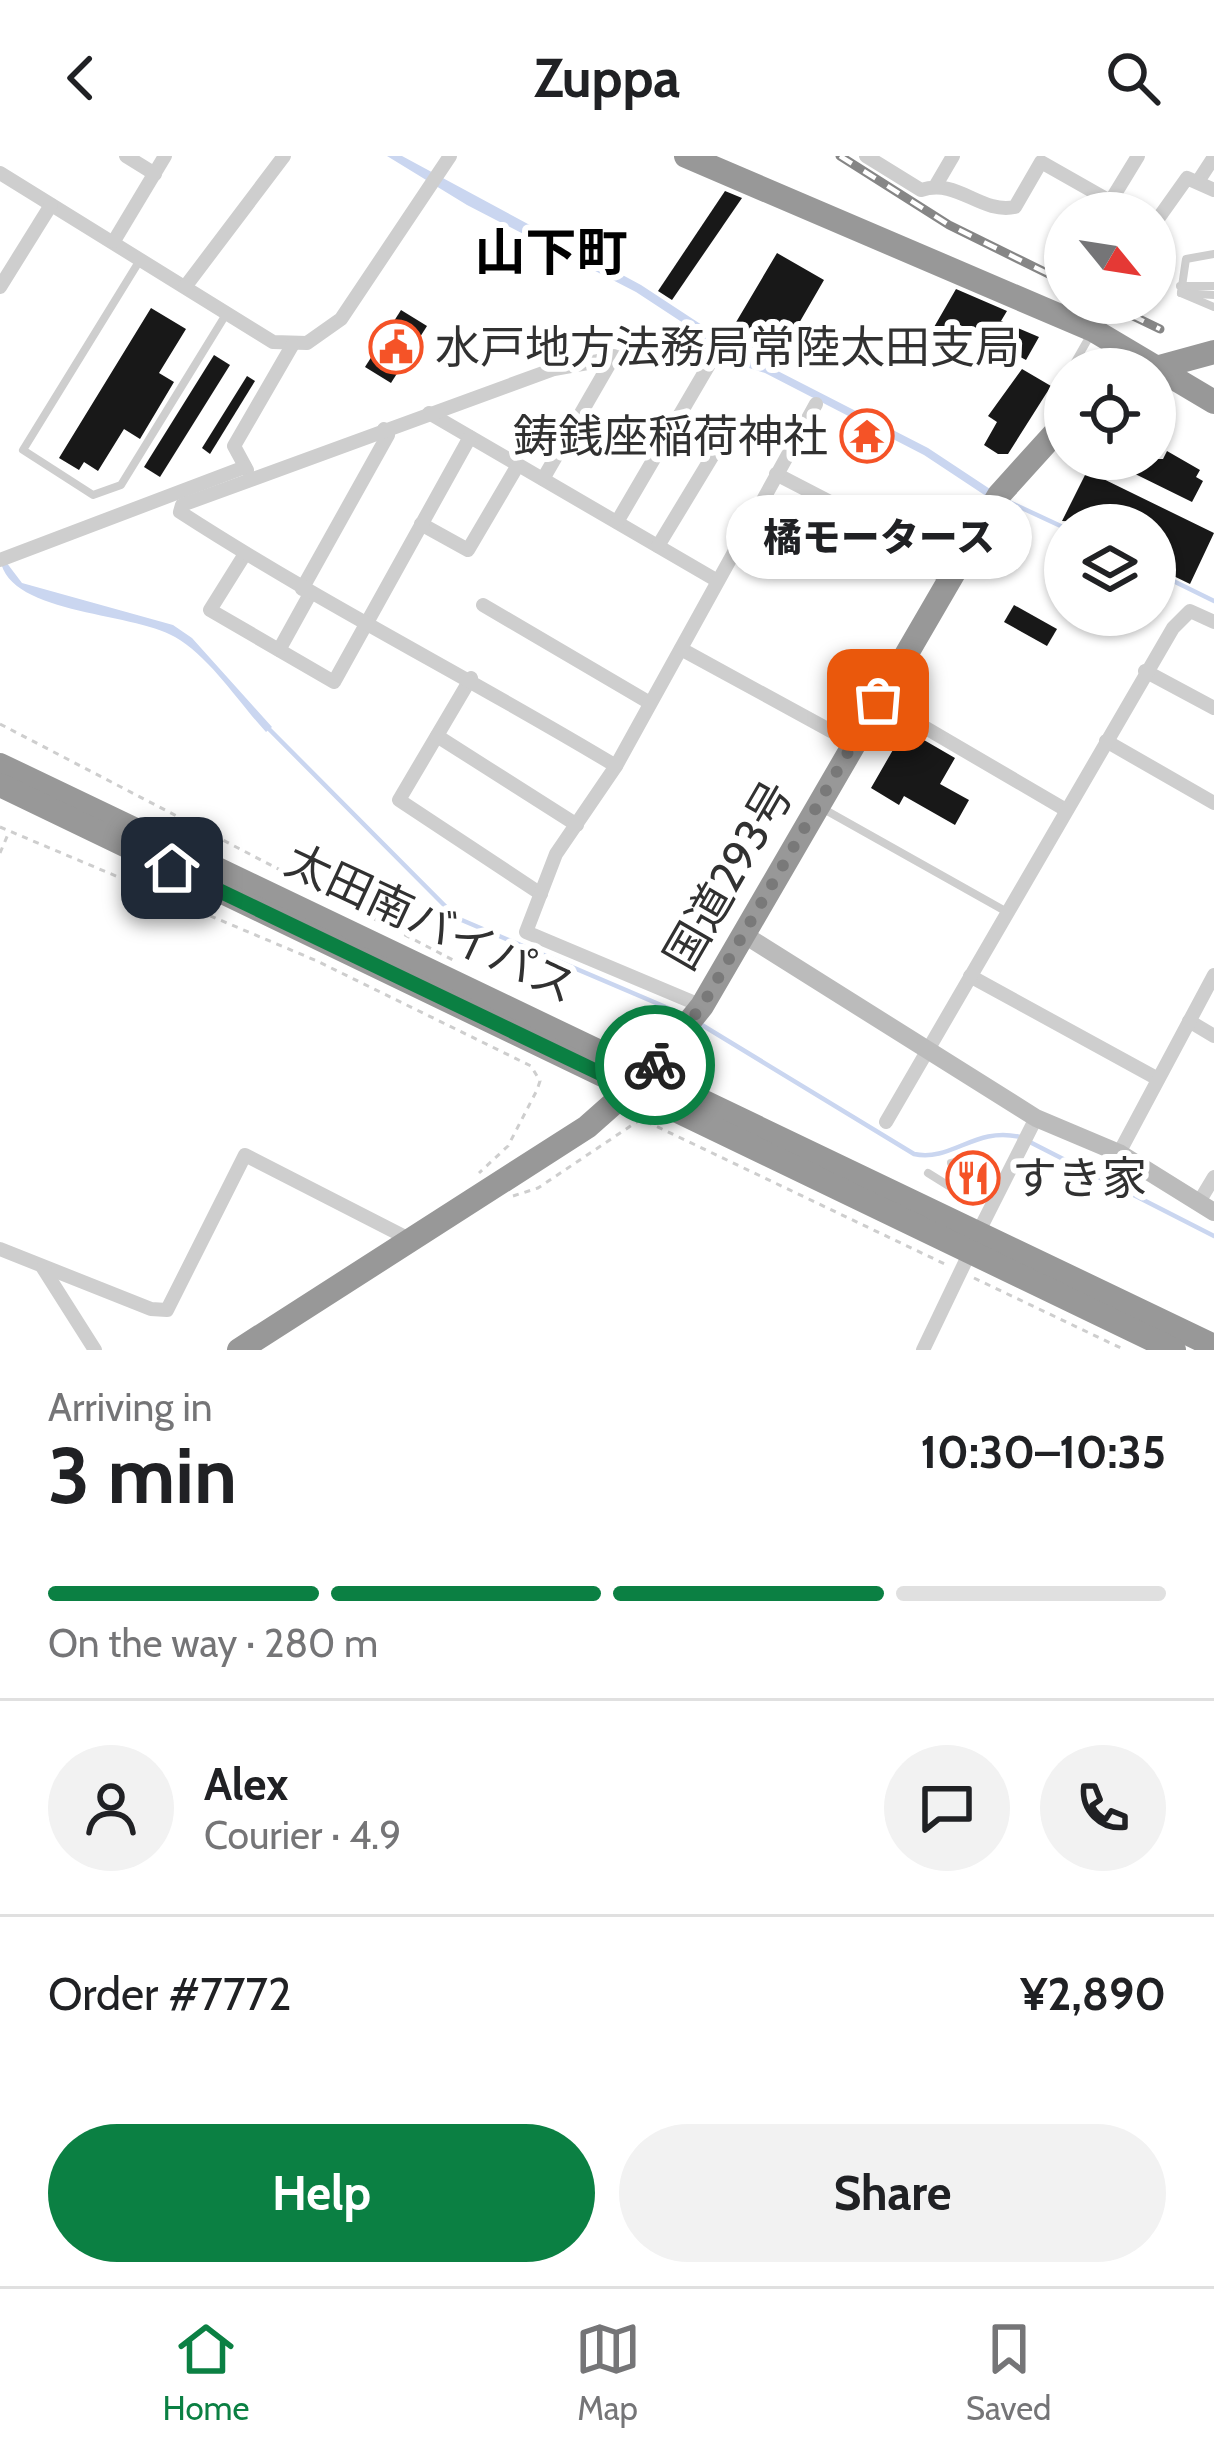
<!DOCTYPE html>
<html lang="en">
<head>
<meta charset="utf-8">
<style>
	body { margin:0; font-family:Cabin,"Noto Sans JP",sans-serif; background:#f2f2f2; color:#202124; height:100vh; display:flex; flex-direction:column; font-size:45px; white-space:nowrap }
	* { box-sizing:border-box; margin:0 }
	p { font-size:39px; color:#757577 }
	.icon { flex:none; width:66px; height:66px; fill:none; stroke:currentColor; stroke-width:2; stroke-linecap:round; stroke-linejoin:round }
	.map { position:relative; height:1194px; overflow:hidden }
	.sheet { display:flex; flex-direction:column; background:#fff; flex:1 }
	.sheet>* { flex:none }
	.needle { width:78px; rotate:120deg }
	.buttons { position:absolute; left:1044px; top:36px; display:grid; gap:24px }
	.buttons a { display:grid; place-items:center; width:132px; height:132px; border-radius:50%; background:#fff; box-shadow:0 3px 9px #0004; font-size:60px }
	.pin { position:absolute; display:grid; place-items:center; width:102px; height:102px; color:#fff; margin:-51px; border-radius:24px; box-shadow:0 6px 18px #0006 }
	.courier { position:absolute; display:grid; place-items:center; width:120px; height:120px; margin:-60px; border:9px solid #0b8043; border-radius:50%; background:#fff; color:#222; box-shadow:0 3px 15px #0007 }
	.bubble { position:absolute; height:84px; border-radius:42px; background:#fff; box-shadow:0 3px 9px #0004; font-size:39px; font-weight:800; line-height:84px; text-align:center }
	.head em { font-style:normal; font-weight:800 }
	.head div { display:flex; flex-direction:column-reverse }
	.head { display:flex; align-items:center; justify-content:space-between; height:204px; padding:0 48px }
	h1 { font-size:78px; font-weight:800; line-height:90px }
	.bar { display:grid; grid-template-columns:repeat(4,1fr); gap:18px 12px; align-content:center; height:144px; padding:0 48px }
	.bar i { height:15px; border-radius:9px; background:#e0e0e0 }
	.bar .on { background:#0b8043 }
	.bar p { grid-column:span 4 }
	.line { display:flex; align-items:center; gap:30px; padding:0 48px; border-top:3px solid #e0e0e0 }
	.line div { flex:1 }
	.round { display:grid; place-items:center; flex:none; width:126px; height:126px; border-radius:63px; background:#f2f2f2 }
	.button { display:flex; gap:24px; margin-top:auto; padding:24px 48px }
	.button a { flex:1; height:138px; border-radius:72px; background:#0b8043; color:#fff; font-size:48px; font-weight:800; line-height:138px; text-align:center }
	.button a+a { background:#f2f2f2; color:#202124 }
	header { display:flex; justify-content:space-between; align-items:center; height:156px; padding:0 48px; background:#fff; font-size:54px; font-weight:800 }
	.dock { display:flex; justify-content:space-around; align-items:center; height:168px; border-top:3px solid #e0e0e0; background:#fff; font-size:33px; color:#757577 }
	.dock a { display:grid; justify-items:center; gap:6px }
	.dock .on { color:#0b8043 }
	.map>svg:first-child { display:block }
</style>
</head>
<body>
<header><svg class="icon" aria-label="back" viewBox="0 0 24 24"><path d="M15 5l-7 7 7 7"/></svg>Zuppa<svg class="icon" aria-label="search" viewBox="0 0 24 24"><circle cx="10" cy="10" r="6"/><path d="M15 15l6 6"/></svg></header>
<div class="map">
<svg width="1214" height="1194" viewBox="0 0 1214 1194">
	<rect width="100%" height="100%" fill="#fff"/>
	<g fill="#cad6f0">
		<path d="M 387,0 L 402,0 L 641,129 L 705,171 L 720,193 L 768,210 L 928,292 L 990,333 L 986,340 L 924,299 L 765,217 L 715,201 L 700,178 L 636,136 L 467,49 Z"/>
		<path d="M 0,398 L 22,427 L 173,469 L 192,482 L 272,571 L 266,576 C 239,547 210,501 175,481 C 132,455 0,459 0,398 Z"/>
	</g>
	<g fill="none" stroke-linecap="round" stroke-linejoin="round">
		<g stroke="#cad6f0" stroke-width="4.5">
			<path d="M 1007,345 L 1065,372"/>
			<path d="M 1155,416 L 1214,445"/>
			<path d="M 265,569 L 457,762 L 682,858"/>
			<path d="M 697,866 L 914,998 C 952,1006 975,970 1020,981 L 1214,1080"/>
		</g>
	</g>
	<g fill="#181818">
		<path d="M 725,35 L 742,42 L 672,144 L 658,135 Z"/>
		<path d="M 777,97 L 824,124 L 780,200 L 764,191 L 761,196 L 733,180 L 732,173 Z"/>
		<path d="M 956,133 L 1007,155 L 1001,165 L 1039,181 L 1026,204 L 960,169 L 945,195 L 926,185 Z"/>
		<path d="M 151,152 L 186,173 L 159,217 L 174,226 L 140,283 L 124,273 L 98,315 L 84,306 L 79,314 L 59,302 Z"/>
		<path d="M 401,154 L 427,170 L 391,227 L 365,211 Z"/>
		<path d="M 214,199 L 230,209 L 160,321 L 144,311 Z"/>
		<path d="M 1022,213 L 1051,230 L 1008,298 L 998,298 L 984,289 L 997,266 L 988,260 Z"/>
		<path d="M 247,220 L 255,225 L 210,298 L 202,292 Z"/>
		<path d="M 1167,295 L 1200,314 L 1196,321 L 1203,325 L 1192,346 L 1127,314 L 1133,303 L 1163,303 Z"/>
		<path d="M 1087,315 L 1214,377 L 1190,428 L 1155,411 L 1155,369 L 1062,365 Z"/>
		<path d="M 1014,449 L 1057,473 L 1047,490 L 1004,466 Z"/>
		<path d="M 905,573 L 955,602 L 940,628 L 969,644 L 955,669 L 904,640 L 899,649 L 871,632 Z"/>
	</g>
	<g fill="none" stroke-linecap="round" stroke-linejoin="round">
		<g stroke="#cecece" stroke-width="3" stroke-dasharray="6 6" stroke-linecap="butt">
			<path d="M 0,568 L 455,805"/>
			<path d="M 0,671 L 317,805 L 531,910 L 540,925 L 537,934 L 508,990 L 479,1017"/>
			<path d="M 0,697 L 9,676"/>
			<path d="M 513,1040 L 538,1032 L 641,963 L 949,1110"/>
			<path d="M 974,1122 L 1125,1194"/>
		</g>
		<g stroke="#cecece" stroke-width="8">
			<path d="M 140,104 L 23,294 L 93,339 L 121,329 L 225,160"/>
			<path d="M 1180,130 L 1214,130"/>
			<path d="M 1181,137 L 1186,103 L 1214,98"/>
			<path d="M 1181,137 L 1214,151"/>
			<path d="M 1181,137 L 1214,139"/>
			<path d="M 1071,213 L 1091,178"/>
			<path d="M 1063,265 L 1051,247 L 1065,223"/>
			<path d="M 820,651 L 1007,756"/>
			<path d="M 928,1017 L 973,1045 L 986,1011 L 970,1003 L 951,1007"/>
		</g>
		<g stroke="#cecece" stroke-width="14">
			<path d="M 126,0 L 155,18"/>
			<path d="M 866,0 L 921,34 C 958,22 980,58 1015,51 L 1041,6 L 1131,57"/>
			<path d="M 0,17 L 273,186 L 307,187 L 341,163 L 450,0"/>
			<path d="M 1199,24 L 1214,1"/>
			<path d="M 936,29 L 953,0"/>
			<path d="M 1110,46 L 1138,0"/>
			<path d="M 1155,67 L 1187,22 L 1214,34"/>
			<path d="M 114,85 L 165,0"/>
			<path d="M 0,131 L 51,49"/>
			<path d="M 185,131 L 284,0"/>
			<path d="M 429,257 L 716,424"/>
			<path d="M 247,314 L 234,290 L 293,188"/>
			<path d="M 776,318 L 861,362 L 906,401 L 950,423"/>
			<path d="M 543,323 L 614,200"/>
			<path d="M 421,368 L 468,394 L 518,309"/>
			<path d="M 658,390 L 730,271"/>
			<path d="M 245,398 L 210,454 L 334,526 L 470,281"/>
			<path d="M 0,404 L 245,311"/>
			<path d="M 302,433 L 388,279 L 384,273"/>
			<path d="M 483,449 L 650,547"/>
			<path d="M 681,493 L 853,587"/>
			<path d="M 279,494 L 310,438"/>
			<path d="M 1145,515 L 1214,552"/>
			<path d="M 471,522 L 399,644 L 541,738"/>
			<path d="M 878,544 L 1066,654"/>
			<path d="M 437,580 L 577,669"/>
			<path d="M 1106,585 L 1214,647"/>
			<path d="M 616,610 C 472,523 322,448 180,356 L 182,349 L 554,213 L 638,198 L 680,199 L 710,207 L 617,366"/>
			<path d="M 970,820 L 1158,923"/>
			<path d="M 702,850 L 526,776 L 556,698 L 616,610 L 816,248"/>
			<path d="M 1189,865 L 1214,880"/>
			<path d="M 886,966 L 1173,472 L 1190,455 L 1214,466"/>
			<path d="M 1119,997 L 1214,819"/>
			<path d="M 1199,1046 L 1214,1021"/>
			<path d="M 978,1077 L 1036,962"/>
			<path d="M 0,1093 L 151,1153 L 167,1154 L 245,999 L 411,1084"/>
			<path d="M 43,1112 L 95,1194"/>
			<path d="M 923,1194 L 970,1096"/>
		</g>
		<path stroke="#bbb" stroke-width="18" d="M 743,778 L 1036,962 L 1119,997 L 1214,1056"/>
		<g stroke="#989898" stroke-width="24">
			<path d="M 686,0 L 1093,174 L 1214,246"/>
			<path d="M 1152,213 L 1214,196"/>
			<path d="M 0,609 L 1214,1190"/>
			<path d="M 0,629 L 1174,1194"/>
			<path d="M 239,1194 L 587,971 L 648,917 L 702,850 L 999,339 L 1065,266"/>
		</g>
		<g stroke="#868686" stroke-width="9">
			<g id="rail">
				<path d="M 840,0 L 949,69 L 1065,126"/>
				<path d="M 1106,147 L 1160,173"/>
			</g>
		</g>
		<use href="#rail" stroke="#fff" stroke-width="4.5" stroke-dasharray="14" stroke-linecap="butt"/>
	</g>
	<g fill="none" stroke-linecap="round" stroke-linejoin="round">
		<path stroke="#797979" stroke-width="12" stroke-dasharray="0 21.6" d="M 655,909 L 702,850 L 878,544"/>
		<path stroke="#0b8043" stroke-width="15" d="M 172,712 L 633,933 L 655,909"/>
	</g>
	<defs>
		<g id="civic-ring" transform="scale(2.7)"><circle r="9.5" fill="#fff" stroke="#f55327" stroke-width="1.5"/><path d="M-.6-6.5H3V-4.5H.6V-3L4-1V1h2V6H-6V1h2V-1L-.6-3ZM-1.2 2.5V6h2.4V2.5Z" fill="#f55327"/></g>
		<g id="temple-ring" transform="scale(2.7)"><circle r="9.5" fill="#fff" stroke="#f55327" stroke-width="1.5"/><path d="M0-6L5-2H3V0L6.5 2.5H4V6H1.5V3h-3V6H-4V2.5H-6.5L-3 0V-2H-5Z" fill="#f55327"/></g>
		<g id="restaurant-ring" transform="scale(2.7)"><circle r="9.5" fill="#fff" stroke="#f55327" stroke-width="1.5"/><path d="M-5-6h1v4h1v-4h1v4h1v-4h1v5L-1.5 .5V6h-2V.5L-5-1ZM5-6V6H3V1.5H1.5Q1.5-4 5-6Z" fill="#f55327"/></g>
	</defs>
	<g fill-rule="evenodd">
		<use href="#civic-ring" x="396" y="191"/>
		<use href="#temple-ring" x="867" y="280"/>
		<use href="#restaurant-ring" x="973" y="1022"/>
	</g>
	<g text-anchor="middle" stroke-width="12" stroke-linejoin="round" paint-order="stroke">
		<g font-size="45" fill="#313131" stroke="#fff" text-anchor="start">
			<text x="435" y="207">水戸地方法務局常陸太田支局</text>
			<text x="828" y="296" text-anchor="end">鋳銭座稲荷神社</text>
			<text x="1012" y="1038">すき家</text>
		</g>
		<g font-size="45" fill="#313131" stroke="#fff">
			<text transform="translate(728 719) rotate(-60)" y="16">国道293号</text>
			<text transform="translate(431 767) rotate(25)" y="16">太田南バイパス</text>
		</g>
		<g font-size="51" font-weight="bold" fill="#000" stroke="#fff">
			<text x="551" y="114">山下町</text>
		</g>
	</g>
</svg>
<div class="buttons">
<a><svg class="needle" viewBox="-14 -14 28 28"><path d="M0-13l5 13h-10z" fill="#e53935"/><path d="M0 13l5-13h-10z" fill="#757577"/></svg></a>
<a><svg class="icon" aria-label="locate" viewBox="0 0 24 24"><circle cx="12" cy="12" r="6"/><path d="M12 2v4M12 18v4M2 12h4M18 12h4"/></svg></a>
<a><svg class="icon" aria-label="layers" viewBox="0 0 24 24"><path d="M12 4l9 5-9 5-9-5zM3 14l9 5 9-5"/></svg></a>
</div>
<div class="pin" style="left:878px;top:544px;background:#ea580c"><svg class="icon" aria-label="bag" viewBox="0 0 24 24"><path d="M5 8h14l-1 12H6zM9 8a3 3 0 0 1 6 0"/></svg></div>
<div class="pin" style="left:172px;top:712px;background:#1f2937"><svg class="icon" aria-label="home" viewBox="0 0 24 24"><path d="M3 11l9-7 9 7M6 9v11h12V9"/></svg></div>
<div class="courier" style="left:655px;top:909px"><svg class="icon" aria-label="bike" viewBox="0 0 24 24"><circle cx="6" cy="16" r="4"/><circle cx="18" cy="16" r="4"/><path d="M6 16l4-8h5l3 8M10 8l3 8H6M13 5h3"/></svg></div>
<div class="bubble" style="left:726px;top:339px;width:306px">橘モータース</div>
</div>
<section class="sheet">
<div class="head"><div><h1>3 min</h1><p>Arriving in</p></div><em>10:30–10:35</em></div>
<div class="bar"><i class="on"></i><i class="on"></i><i class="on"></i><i></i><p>On the way · 280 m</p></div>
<div class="line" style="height:216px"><a class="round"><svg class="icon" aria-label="person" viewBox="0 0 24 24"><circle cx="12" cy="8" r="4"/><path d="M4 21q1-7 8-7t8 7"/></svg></a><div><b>Alex</b><p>Courier · 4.9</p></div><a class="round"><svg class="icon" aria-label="chat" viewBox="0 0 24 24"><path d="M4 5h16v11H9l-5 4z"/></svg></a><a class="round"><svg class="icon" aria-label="phone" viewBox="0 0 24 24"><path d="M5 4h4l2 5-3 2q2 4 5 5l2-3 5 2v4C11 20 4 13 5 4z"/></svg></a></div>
<div class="line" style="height:156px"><div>Order #7772</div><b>¥2,890</b></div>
<div class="button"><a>Help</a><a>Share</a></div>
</section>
<nav class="dock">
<a class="on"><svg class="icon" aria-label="home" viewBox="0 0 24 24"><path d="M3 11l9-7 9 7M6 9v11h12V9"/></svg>Home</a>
<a><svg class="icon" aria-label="map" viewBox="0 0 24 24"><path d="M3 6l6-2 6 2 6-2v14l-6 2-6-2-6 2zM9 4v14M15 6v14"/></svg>Map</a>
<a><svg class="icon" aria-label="saved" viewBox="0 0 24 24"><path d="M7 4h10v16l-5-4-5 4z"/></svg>Saved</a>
</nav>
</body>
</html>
